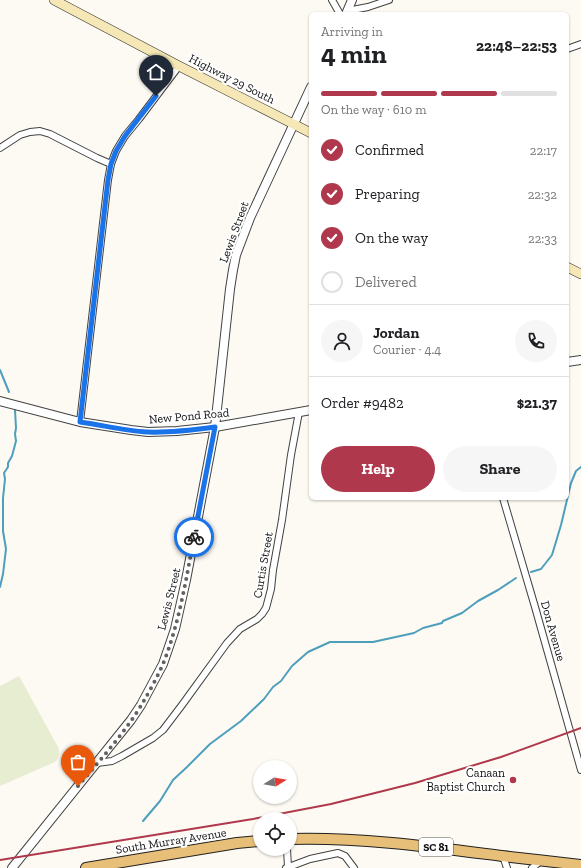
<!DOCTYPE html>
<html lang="en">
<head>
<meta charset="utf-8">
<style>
	body { margin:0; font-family:"Zilla Slab",serif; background:#f6f6f6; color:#202124; height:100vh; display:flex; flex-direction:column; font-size:15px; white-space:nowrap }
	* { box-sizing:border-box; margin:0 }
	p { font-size:13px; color:#757577 }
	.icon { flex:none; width:22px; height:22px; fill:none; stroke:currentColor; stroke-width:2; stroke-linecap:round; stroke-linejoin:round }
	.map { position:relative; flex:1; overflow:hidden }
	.panel { position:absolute; left:309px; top:12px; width:260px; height:488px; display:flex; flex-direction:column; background:#fff; border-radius:6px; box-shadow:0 1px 3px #0004 }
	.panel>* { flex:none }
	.needle { width:26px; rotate:79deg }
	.tools { position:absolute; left:253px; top:760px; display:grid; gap:8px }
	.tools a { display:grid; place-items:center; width:44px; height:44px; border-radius:50%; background:#fff; box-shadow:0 1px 3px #0004; font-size:20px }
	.pin { position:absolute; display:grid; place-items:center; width:34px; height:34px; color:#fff; margin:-41px -17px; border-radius:50% 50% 50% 0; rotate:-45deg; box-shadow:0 0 4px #0007 }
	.pin .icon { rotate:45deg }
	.courier { position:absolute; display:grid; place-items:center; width:40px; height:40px; margin:-20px; border:3px solid #1a73e8; border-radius:50%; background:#fff; color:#222; box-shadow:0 1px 5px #0007 }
	.summary em { font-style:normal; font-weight:800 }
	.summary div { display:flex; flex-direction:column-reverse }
	.summary { display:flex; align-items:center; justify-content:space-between; height:68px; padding:0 12px }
	h1 { font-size:26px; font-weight:800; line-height:30px }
	.bar { display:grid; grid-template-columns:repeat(4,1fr); gap:6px 4px; align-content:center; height:48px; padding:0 12px }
	.bar i { height:5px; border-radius:3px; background:#e0e0e0 }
	.bar .selected { background:#af384c }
	.bar p { grid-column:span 4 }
	.line { display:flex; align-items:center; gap:10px; padding:0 12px; border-top:1px solid #e0e0e0 }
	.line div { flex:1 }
	.round { display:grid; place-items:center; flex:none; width:42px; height:42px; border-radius:21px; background:#f6f6f6 }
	ol { padding:0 12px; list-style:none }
	li { display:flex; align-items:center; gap:12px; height:44px }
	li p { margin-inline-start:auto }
	li .icon { padding:4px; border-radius:50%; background:#af384c; color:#fff; stroke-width:4 }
	li:last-child { color:#757577 }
	li i { width:22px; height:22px; border:2px solid #e0e0e0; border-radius:50% }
	.action { display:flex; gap:8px; margin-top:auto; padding:8px 12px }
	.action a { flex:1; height:46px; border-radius:24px; background:#af384c; color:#fff; font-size:16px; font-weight:800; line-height:46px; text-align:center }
	.action a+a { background:#f6f6f6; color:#202124 }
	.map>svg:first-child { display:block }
</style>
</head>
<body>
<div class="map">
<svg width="581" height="868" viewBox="0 0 581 868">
	<rect width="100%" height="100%" fill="#fdfaf3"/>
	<path fill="#e7edd1" d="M 19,676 L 58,747 C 60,753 60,757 55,762 L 0,786 L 0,686 Z"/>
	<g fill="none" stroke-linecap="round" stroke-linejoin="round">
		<g stroke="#4e9ebd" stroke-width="2">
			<path d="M 0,370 L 9,392"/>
			<path d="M 531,572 L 541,569 L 552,555 L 561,525 L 571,483 L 576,471 L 581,467"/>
			<path d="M 0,587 L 3,574 L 6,549 L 3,531 L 3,498 L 5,479 L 4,473 L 8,467 L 8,463 L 12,456 L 16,441 L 15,434 L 16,428 L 15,410"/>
			<path d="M 143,821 L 160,801 L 173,780 L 187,767 L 210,744 L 241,721 L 264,699 L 273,687 L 281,681 L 292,666 L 308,652 L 330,642 L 373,642 L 414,633 L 423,628 L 442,623 L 443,621 L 462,613 L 478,601 L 498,590 L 516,578"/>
		</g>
		<g stroke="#424242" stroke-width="8">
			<g id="minor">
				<path d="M 332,0 L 340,14"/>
				<path d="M 347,11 L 368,7 L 389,0"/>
				<path d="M 567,49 L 581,44"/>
				<path d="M 0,148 L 20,135 L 30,132 L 40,131 L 50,134 L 97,158 L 111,164"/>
				<path d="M 80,422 L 108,180 L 111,164 L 116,151 L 125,136 L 139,119 L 179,66"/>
				<path d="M 503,498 L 535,607 L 581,770"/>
				<path d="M 97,763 L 112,761 L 122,756 L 153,738 L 163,730 L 182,705 L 227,643 L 240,629 L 257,619 L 262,614 L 266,608 L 271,589 L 273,570 L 282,520 L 291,455 L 299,412"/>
				<path d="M 287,849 L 288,867"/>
				<path d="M 503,856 L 507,868"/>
				<path d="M 286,868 L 310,859 L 338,853 L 345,856 L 354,868"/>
				<path d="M 532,868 L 542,860"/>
			</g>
		</g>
		<g stroke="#424242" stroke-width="10">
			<g id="tertiary">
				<path d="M 346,14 L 352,0"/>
				<path d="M 567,362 L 581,360"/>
				<path d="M 0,401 L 80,422 L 131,430 L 148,432 L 177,431 L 215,427 L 311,410"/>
				<path d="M 12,868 L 131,720 L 141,705 L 163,664 L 175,629 L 186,580 L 215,427 L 230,289 L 233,270 L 236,255 L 250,218 L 311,87"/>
			</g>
		</g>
		<g stroke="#313131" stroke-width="10">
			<g id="secondary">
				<path d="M 54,0 L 179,66 L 311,133"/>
				<path d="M 567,267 L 581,274"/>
			</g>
		</g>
		<g stroke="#202020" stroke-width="12">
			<g id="primary">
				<path d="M 290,839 C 361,837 432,847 502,856 C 528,859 555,862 581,865"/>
				<path d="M 86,868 L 237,843 L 260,841"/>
			</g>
		</g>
		<use href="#minor" stroke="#fff" stroke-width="6"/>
		<use href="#tertiary" stroke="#fff" stroke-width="8"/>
		<use href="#secondary" stroke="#f5e7b6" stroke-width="9"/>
		<use href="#primary" stroke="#e8bf79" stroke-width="10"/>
		<path stroke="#af384c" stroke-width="2" d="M 0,860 L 253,819 L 331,804 L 415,783 L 501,757 L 581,728"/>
	</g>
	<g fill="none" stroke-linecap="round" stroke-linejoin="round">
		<path stroke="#62615f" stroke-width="4" stroke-dasharray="0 7.2" d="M 78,786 C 100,760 124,734 142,704 C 149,692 157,678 163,664 C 179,624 186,580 194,537"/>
		<path stroke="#1a73e8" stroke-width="5" d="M 156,96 L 125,136 L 116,151 L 111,164 L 108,180 L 80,422 C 102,425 125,431 147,432 C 170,433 193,430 215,427 L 194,537"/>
	</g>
	<circle fill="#af384c" stroke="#fff" stroke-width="1.5" cx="513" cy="780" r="4"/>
	<g text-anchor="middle" stroke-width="4" stroke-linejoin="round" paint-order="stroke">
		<rect fill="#fff" stroke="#575757" stroke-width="1" x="419" y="838" width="34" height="18" rx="3"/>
		<g font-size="11" font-weight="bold" fill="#0f0f0f">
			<text x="436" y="851">SC 81</text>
		</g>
		<g font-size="12" fill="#0f0f0f" stroke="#fff">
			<text transform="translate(232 79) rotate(27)" y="4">Highway 29 South</text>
			<text transform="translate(234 232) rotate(-70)" y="4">Lewis Street</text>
			<text transform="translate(189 416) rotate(-5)" y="4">New Pond Road</text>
			<text transform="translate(263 565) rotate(-80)" y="4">Curtis Street</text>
			<text transform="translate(169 599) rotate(-76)" y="4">Lewis Street</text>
			<text transform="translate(553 631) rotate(74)" y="4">Don Avenue</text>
			<text transform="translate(171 841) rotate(-9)" y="4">South Murray Avenue</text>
		</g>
		<g font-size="12" fill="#0f0f0f" stroke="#fff" text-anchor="end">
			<text x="505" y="777">Canaan<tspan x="505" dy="14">Baptist Church</tspan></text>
		</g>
	</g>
</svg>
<div class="tools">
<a><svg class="needle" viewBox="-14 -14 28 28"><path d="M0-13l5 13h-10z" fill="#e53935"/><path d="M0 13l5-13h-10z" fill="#757577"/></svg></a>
<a><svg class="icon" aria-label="locate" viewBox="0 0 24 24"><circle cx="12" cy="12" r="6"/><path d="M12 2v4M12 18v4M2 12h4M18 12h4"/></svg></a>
</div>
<div class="pin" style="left:78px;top:786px;background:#ea580c"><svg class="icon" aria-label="bag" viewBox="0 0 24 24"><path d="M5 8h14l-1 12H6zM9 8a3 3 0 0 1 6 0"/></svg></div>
<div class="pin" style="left:156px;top:96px;background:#1f2937"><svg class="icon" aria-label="home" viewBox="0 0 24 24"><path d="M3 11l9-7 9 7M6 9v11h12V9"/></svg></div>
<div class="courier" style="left:194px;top:537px"><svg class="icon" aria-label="bike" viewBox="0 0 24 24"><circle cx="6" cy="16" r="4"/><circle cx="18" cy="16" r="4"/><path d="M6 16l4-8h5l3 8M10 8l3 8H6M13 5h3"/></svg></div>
<section class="panel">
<div class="summary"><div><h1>4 min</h1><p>Arriving in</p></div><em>22:48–22:53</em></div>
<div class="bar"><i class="selected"></i><i class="selected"></i><i class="selected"></i><i></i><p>On the way · 610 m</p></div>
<ol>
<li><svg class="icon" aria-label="check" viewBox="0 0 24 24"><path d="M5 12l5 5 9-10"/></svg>Confirmed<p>22:17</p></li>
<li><svg class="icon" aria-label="check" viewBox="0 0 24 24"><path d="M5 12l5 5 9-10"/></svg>Preparing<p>22:32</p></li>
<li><svg class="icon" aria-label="check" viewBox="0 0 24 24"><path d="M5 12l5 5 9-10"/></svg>On the way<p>22:33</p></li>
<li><i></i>Delivered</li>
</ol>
<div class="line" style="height:72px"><a class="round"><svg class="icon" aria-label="person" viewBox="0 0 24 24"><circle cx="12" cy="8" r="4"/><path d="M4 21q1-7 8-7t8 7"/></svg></a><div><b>Jordan</b><p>Courier · 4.4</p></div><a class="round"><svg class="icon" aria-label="phone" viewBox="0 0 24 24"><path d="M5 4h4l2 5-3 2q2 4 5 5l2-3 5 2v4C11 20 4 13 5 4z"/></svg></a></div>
<div class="line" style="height:52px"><div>Order #9482</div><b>$21.37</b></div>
<div class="action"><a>Help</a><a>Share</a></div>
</section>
</div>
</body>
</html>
